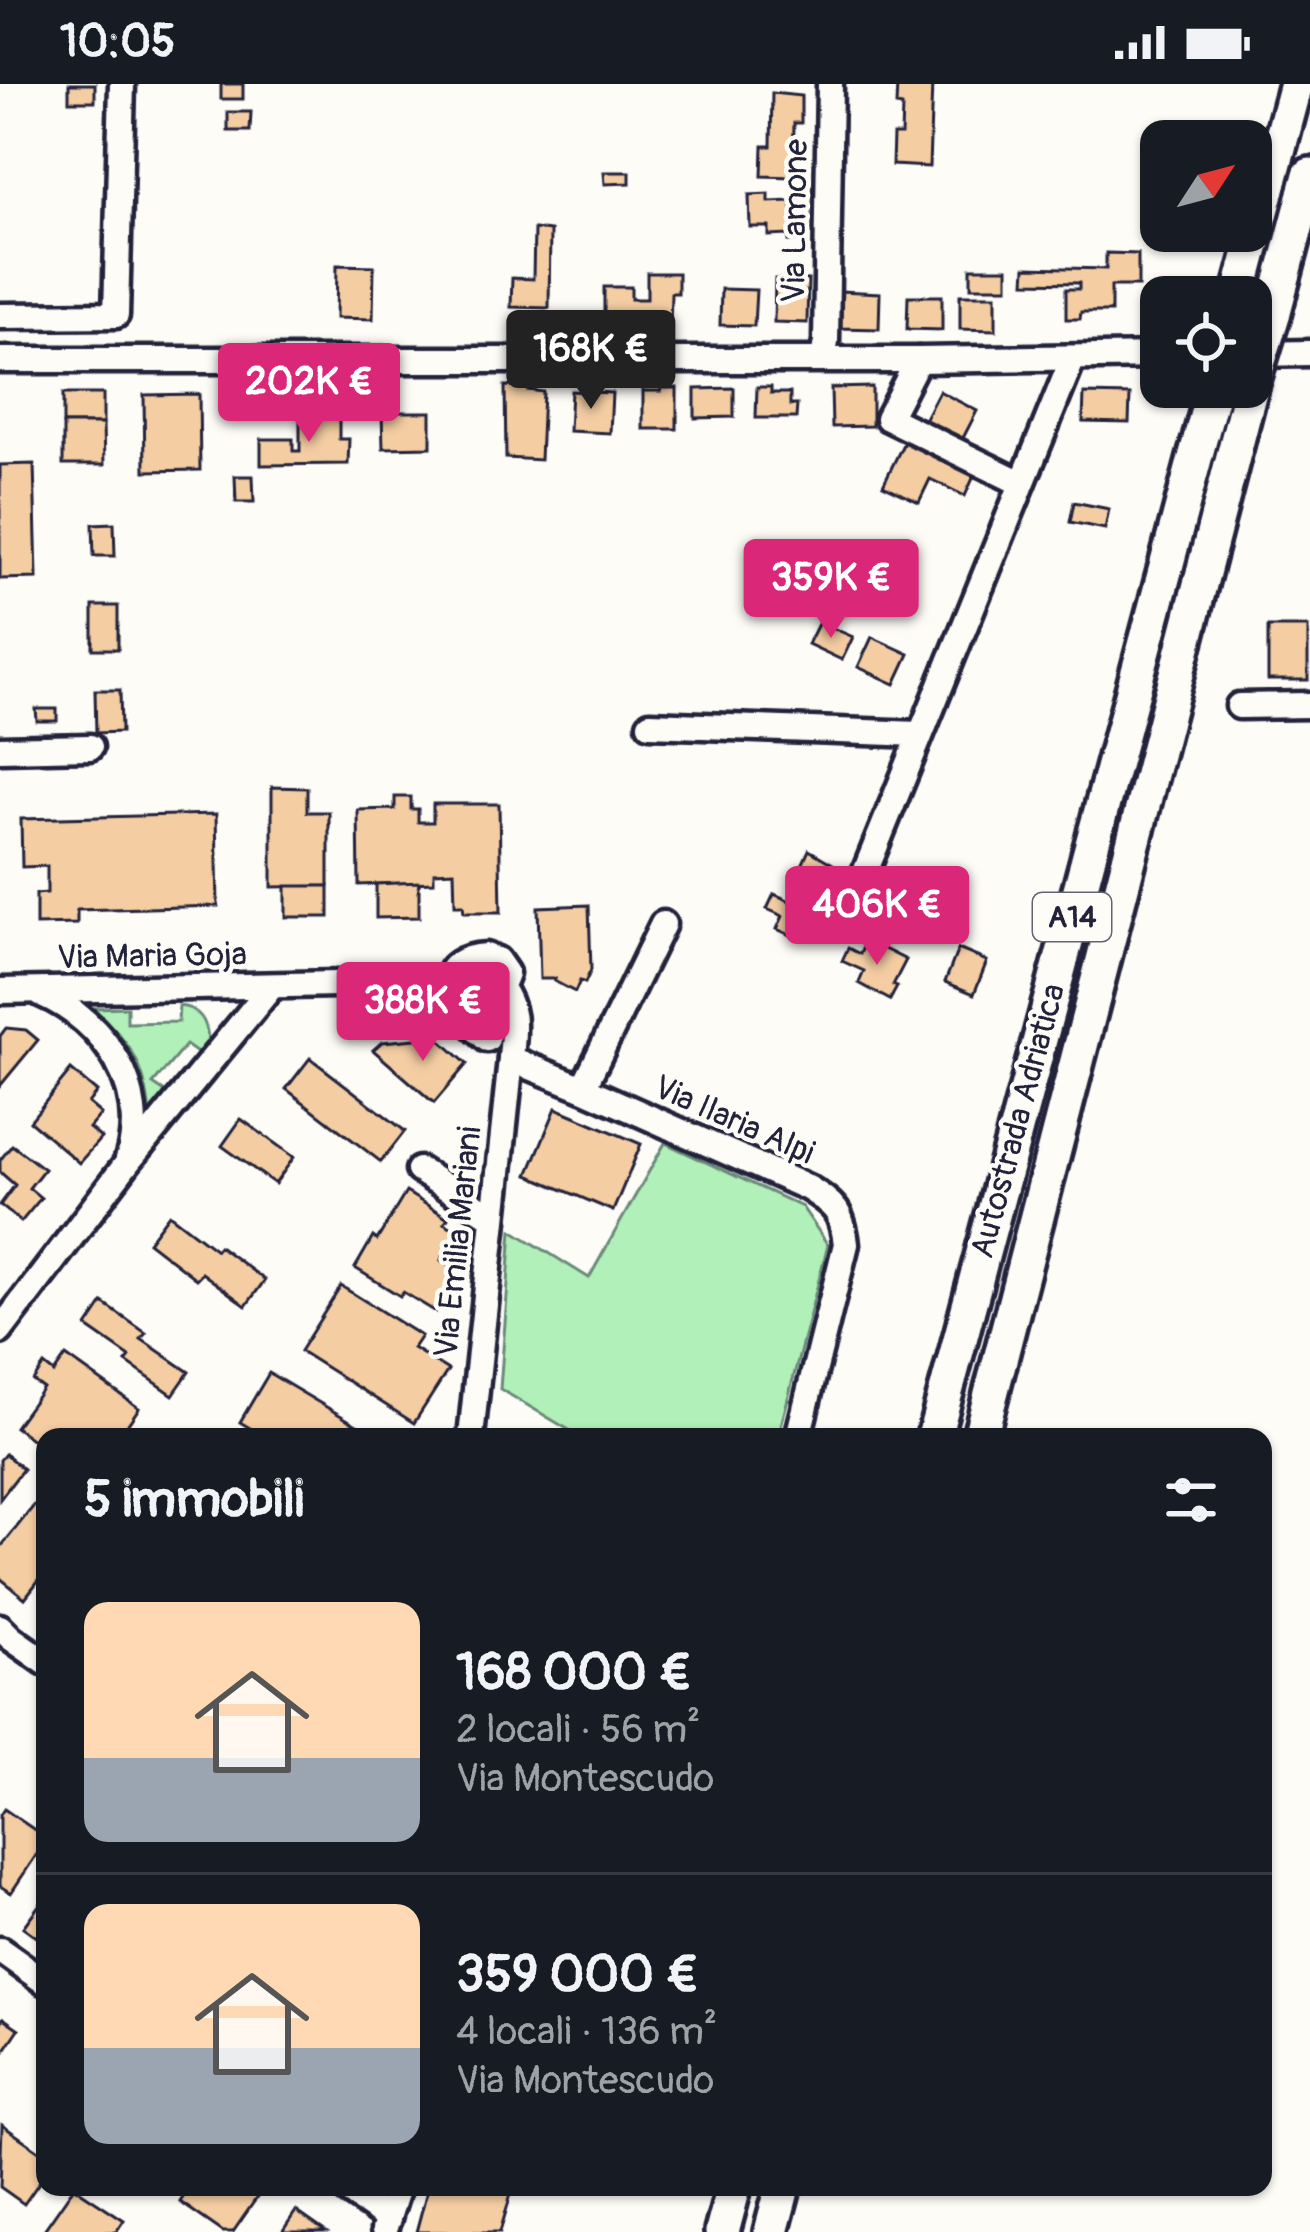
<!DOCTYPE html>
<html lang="it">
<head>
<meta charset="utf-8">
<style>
	:root { --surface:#171b24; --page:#242831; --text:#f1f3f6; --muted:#9ea1a6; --line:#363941; --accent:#db2777 }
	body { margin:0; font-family:Pangolin,sans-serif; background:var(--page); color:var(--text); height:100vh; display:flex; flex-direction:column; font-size:45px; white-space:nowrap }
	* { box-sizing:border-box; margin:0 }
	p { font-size:39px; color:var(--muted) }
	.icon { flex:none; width:66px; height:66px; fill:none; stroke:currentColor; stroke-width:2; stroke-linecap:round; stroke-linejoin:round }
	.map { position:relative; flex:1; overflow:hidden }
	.details { position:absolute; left:36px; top:1344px; width:1236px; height:768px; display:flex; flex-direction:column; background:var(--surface); border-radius:24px; box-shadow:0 3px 9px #0004 }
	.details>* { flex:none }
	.needle { width:78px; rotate:54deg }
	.tools { position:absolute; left:1140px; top:36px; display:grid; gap:24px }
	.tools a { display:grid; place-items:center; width:132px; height:132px; border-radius:24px; background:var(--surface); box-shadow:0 3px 9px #0004; font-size:60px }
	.price { position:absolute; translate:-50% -102px; padding:0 27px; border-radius:12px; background:var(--accent); color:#fff; font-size:39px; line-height:78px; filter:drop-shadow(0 3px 6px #0008) }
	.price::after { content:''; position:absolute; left:50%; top:72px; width:36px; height:27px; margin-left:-18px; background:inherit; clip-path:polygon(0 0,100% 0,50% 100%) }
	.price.active { background:#222; color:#fff }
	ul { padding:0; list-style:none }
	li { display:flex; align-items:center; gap:36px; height:300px; padding:0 48px }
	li+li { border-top:3px solid var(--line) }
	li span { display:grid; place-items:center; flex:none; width:336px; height:240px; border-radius:24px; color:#555 }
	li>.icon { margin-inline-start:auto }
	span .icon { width:144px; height:144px; fill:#fffc; stroke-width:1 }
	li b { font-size:51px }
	h2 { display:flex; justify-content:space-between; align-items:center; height:144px; padding:0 48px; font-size:51px }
	.status { display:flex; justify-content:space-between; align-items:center; height:84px; padding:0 60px; background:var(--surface); direction:ltr }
	.status svg { height:33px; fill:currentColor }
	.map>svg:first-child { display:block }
	.green { fill:#b1f0b8; stroke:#6a897a; stroke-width:3 }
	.building { fill:#f4cda3; stroke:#22223b; stroke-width:3 }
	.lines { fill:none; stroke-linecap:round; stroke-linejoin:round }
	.minor-casing { stroke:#22223b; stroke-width:33 }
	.highway-casing { stroke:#22223b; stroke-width:42 }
	.minor { stroke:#fdfcf7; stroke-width:24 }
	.highway { stroke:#fdfcf7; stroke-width:33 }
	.highway-bridge-casing { stroke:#22223b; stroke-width:42; stroke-linecap:butt }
	.highway-bridge { stroke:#fdfcf7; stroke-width:33 }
	.labels { text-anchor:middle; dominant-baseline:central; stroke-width:9; stroke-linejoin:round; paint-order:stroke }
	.shield { fill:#fdfcf7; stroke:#646373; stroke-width:3 }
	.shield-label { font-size:30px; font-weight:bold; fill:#22223b }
	.street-label { font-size:33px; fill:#22223b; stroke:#fdfcf7 }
</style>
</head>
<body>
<div class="status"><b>10:05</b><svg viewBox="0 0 49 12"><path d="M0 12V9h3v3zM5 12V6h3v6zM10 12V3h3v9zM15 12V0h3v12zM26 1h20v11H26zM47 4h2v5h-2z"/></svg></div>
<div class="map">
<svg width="1310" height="2148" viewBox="0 0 1310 2148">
	<rect width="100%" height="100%" fill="#fdfcf7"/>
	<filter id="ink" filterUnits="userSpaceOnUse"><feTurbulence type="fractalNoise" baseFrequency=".00833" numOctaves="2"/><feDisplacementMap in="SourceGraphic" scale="24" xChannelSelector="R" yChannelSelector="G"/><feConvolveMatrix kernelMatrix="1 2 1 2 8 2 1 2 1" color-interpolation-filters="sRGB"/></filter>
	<g filter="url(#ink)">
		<!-- green -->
		<g class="green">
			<path d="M179 922C199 924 207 936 208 956L197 969 186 961 153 1000 165 1008 150 1032C146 981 130 959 94 924L127 923V939L178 938Z"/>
			<polygon points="665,1059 802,1123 828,1161 778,1353 581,1353 500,1305 512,1146 589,1194"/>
		</g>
		<!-- building -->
		<g class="building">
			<rect x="69" y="0" width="26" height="17"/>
			<rect x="221" y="0" width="22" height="15"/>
			<polygon points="897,0 932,0 929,83 892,81 893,51 901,51 902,23 896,22"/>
			<polygon points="772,9 801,12 801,39 794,39 793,93 762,92 763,62 771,62"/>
			<polygon points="228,28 251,28 250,47 228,47"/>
			<polygon points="604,88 630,88 630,99 605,100"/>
			<polygon points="769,110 769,118 792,117 792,128 804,128 804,157 789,157 789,151 769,152 769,143 750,143 749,111"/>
			<polygon points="534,145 550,147 549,224 511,223 512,194 533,195"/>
			<polygon points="1106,169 1138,170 1138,202 1111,202 1111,228 1081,228 1080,235 1066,235 1066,205 1079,205 1079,199 1025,198 1026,183 1106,185"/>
			<polygon points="337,181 374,182 373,235 336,234"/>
			<rect x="971" y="184" width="37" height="19"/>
			<polygon points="647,189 678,189 678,209 671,209 670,246 604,246 604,203 631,203 631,215 647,215"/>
			<polygon points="775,195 808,196 807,239 774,238"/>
			<polygon points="721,205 756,206 754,242 720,241"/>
			<polygon points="840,207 880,209 879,245 839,244"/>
			<polygon points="960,211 996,211 996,246 960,245"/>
			<polygon points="908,212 942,212 942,246 907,245"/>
			<polygon points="505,302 527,303 527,306 543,308 540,376 506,374"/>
			<polygon points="757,303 771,303 771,309 790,309 790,321 797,321 796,334 756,334"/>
			<polygon points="872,303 872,342 832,343 831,304"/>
			<polygon points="661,304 677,304 677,345 643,345 643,307 661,307"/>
			<polygon points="734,304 734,333 695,334 695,305"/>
			<polygon points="571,307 612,309 610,349 569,347"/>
			<polygon points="939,307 977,327 962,356 924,336"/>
			<rect x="63" y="310" width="40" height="30"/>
			<polygon points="199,310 200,386 145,387 144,311"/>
			<polygon points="1084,310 1130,311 1129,339 1083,338"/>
			<polygon points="382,328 431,328 431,363 383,364"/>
			<polygon points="339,331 339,355 349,355 348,380 261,381 261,355 293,355 293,367 300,367 300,332"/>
			<polygon points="63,340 103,340 104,381 63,381"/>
			<polygon points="906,354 978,383 965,412 930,395 919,418 883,401"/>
			<polygon points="34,380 37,494 0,495 0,381"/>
			<polygon points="235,392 253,392 254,418 236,418"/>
			<polygon points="1074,418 1109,425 1105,445 1070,438"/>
			<polygon points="114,439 115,472 94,472 93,440"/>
			<rect x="93" y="522" width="25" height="43"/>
			<polygon points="819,538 853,553 842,576 808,560"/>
			<rect x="1268" y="543" width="40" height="53"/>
			<polygon points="872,553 909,570 895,600 858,583"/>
			<polygon points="95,606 120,606 121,648 96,649"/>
			<polygon points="36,625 57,625 57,637 37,637"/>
			<polygon points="272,703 307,704 307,728 329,728 329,802 272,803"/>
			<polygon points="395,713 411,713 411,725 418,725 418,738 433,738 433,720 499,720 501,828 464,828 463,821 455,821 454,787 434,788 434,798 359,801 358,726 395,725"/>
			<polygon points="216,730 218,822 77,826 77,840 36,841 36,810 47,809 47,782 22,783 21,735"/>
			<polygon points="809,766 850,790 837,819 794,799"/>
			<polygon points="419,798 419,833 376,834 376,800"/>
			<rect x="286" y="802" width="43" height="31"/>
			<polygon points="774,810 811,826 799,855 777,845 783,832 767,825"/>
			<polygon points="885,810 921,827 928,812 947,821 928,859 874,833"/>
			<polygon points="589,821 591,886 585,899 580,897 575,908 554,897 555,895 540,895 538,823"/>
			<polygon points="866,856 906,876 893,901 897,903 890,916 859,899 864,887 842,877 848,864 860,870"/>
			<polygon points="958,865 987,877 974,910 945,898"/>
			<polygon points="6,944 26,946 38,956 0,1002 0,952"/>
			<polygon points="437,953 467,980 434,1019 373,966 382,958"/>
			<polygon points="310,974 405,1047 381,1078 286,1005"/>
			<polygon points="71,986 97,1008 88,1019 101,1030 89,1044 101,1054 79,1079 30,1037"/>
			<polygon points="556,1024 641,1060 613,1127 528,1091"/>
			<polygon points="241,1035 294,1073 275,1100 222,1062"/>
			<polygon points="12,1061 44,1085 29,1104 41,1114 21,1138 0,1121 15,1101 0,1088 0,1076"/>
			<polygon points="406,1108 448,1134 444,1139 458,1147 441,1176 454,1184 446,1198 452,1202 436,1228 403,1208 400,1212 355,1184 373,1153 377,1156"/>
			<polygon points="169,1130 216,1166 219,1162 265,1196 246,1222 202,1189 196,1195 148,1158"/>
			<polygon points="341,1202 421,1252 413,1264 448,1286 414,1339 300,1267"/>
			<polygon points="103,1219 146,1249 141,1255 189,1288 173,1311 126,1278 130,1273 87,1243"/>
			<polygon points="66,1272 139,1324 119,1353 45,1353 45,1365 15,1343 43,1304 33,1297 44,1281 54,1289"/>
			<polygon points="269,1289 377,1353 265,1353 240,1338"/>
			<polygon points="5,1370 23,1385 0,1415 0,1376"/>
			<polygon points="44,1409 45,1488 25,1514 0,1494 0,1464"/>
			<polygon points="4,1725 45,1753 45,1758 11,1809 0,1802 0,1731"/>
			<polygon points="45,1813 45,1859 23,1843"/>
			<polygon points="3,1934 19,1945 0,1973 0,1939"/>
			<polygon points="2,2041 45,2071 45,2090 24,2120 0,2103"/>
			<polygon points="74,2103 124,2136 116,2148 48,2148 44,2146"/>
			<polygon points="190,2103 252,2103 260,2109 233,2148 223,2148 180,2118"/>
			<polygon points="428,2103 513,2103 500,2148 416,2148"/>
			<polygon points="296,2127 326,2148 282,2148"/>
		</g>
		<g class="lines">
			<defs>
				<g id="minor">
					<polyline points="0,232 116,231 122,0"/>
					<polyline points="1251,270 1310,269"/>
					<polyline points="823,274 826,258 830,0"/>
					<polyline points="0,276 918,276 1161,272"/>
					<polyline points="918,276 888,334 1021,399"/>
					<polyline points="1239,622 1310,621"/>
					<polyline points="650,640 920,650"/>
					<polyline points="0,665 90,663"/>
					<polyline points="853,818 1073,274"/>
					<path d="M486 872 497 876 506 889C498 914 473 918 453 904 440 881 468 873 486 872Z"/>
					<polyline points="0,907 434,898 449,894"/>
					<path d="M42 910C106 938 150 1006 128 1075"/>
					<polyline points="469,912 465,935 487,955"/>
					<path d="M511 975 583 1004 808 1104C835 1121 842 1127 846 1160L798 1353"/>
					<polyline points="583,1004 663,840"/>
					<polyline points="419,1086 493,1133"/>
					<polyline points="0,1247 128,1078 272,902"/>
					<path d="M471 1353 511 975C513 946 518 928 500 903"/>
					<polyline points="0,1543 11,1554 45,1578"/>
					<polyline points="0,1866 45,1898"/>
					<polyline points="342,2103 388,2135"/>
					<polyline points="384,2146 398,2103"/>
				</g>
				<g id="highway">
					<polyline points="1239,213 1296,0"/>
					<polyline points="1273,231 1310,91"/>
					<polyline points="934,1353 1214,303"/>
					<polyline points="980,1353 1251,303"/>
					<polyline points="722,2148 734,2103"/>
					<polyline points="771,2148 783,2103"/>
				</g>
			</defs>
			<!-- minor casing -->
			<use href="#minor" class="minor-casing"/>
			<!-- highway casing -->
			<use href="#highway" class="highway-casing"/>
			<!-- minor -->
			<use href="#minor" class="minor"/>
			<!-- highway -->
			<use href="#highway" class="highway"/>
			<defs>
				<polyline id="highway-bridge" points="1251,302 1273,231"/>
			</defs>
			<!-- highway-bridge casing -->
			<use href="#highway-bridge" class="highway-bridge-casing"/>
			<!-- highway-bridge -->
			<use href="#highway-bridge" class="highway-bridge"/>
		</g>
	</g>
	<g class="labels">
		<!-- shield labels -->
		<rect class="shield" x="1033" y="809" width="78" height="48" rx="9"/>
		<g class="shield-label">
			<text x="1072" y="833">A14</text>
		</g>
		<!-- street labels -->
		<g class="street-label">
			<text transform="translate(795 137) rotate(-89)">Via Lamone</text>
			<text transform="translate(152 872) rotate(-1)">Via Maria Goja</text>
			<text transform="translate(734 1036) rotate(24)">Via Ilaria Alpi</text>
			<text transform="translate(1018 1037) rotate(-75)">Autostrada Adriatica</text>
			<text transform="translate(458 1158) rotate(-84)">Via Emilia Mariani</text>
		</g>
	</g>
</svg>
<div class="tools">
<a><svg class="needle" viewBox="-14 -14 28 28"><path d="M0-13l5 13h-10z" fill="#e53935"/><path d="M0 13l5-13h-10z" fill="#9ea1a6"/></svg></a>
<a><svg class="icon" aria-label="locate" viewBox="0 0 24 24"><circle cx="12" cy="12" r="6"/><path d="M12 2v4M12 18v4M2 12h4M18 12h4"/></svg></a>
</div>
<b class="price active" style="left:591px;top:328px">168K €</b>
<b class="price" style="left:309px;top:361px">202K €</b>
<b class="price" style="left:831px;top:557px">359K €</b>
<b class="price" style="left:877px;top:884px">406K €</b>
<b class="price" style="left:423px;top:980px">388K €</b>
<section class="details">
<h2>5 immobili<svg class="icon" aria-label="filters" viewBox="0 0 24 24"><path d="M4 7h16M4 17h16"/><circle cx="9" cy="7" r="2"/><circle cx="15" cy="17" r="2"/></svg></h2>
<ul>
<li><span style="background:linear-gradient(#ffd9b3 65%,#9aa5b1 0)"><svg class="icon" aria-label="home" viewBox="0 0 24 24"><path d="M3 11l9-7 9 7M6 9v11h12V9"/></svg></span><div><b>168 000 €</b><p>2 locali · 56 m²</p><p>Via Montescudo</p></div></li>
<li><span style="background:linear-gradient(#ffd9b3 60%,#9aa5b1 0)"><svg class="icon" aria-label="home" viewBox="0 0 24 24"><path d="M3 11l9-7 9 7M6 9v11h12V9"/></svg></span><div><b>359 000 €</b><p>4 locali · 136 m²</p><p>Via Montescudo</p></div></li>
</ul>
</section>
</div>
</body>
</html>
